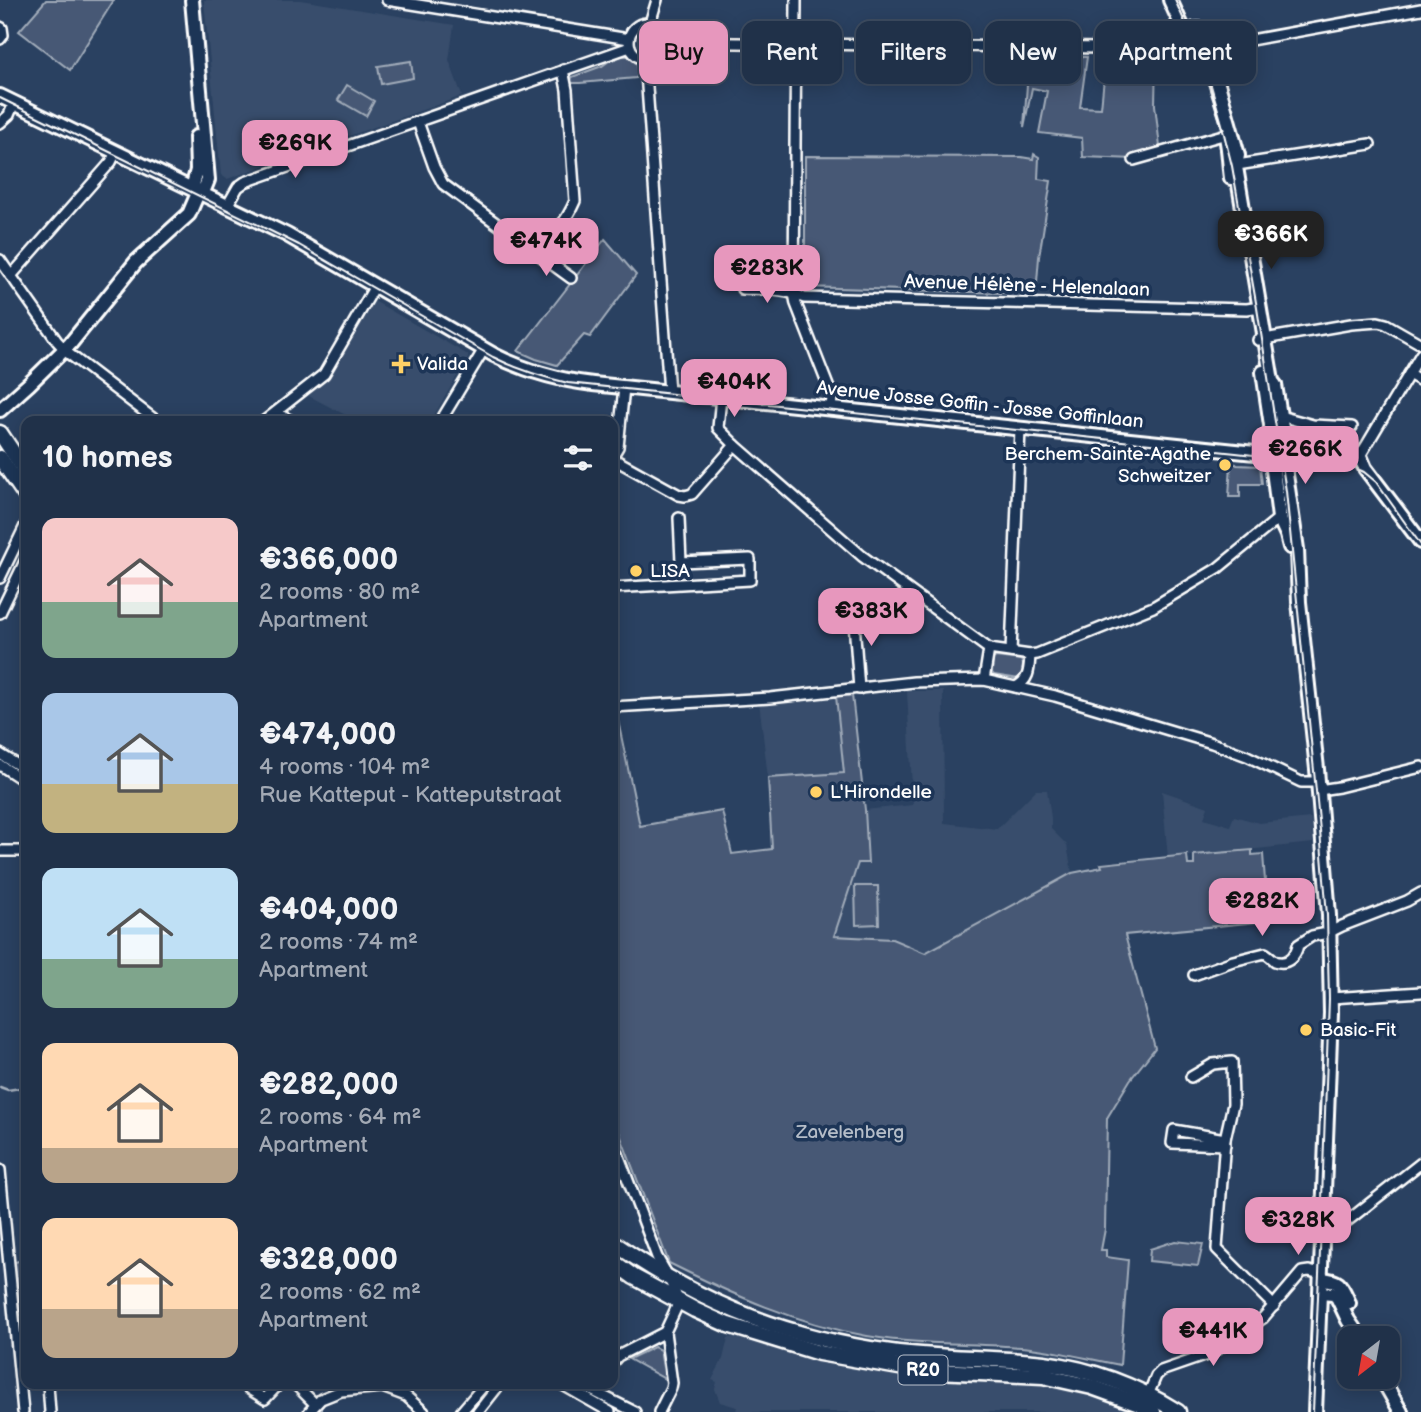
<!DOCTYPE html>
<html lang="en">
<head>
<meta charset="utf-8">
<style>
	:root { --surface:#203149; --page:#2d3d53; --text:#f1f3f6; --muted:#a2a9b4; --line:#3d4c61; --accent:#e797bd }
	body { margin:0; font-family:"Balsamiq Sans",sans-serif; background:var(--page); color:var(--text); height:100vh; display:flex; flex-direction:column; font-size:26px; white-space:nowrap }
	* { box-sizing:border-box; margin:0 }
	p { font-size:23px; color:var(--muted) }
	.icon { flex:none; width:38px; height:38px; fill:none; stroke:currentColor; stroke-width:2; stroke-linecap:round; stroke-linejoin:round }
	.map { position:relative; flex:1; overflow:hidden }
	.drawer { position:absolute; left:21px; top:416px; width:597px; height:973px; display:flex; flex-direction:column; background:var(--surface); border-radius:14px; box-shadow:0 4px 18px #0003,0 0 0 2px var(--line) }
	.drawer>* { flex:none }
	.guide { position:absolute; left:639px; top:21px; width:665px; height:63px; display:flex; gap:14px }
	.needle { width:46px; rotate:211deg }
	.buttons { position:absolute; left:1337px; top:1326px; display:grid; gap:14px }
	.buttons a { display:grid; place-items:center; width:63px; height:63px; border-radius:14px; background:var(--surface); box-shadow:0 4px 18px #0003,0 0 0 2px var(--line); font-size:35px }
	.price { position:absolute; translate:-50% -60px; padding:0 16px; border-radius:14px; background:var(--accent); color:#111; font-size:23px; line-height:46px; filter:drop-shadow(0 2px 4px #0008) }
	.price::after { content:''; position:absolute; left:50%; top:42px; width:21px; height:16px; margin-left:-10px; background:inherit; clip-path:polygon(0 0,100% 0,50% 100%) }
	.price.active { background:#222; color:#fff }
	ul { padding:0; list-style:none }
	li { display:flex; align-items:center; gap:21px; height:175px; padding:0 21px }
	li span { display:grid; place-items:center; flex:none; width:196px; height:140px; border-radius:14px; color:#555 }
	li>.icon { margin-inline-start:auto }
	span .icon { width:84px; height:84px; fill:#fffc; stroke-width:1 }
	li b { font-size:30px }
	h2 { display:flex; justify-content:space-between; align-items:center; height:84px; padding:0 21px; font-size:30px }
	.chip { padding:0 24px; border-radius:14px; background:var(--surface); box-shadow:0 4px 18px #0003,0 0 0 2px var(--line); font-size:24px; line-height:63px }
	.chip.active { background:var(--accent); color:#111 }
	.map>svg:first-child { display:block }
	.built { fill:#394e6c }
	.green { fill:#465975; stroke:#a2acba; stroke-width:2 }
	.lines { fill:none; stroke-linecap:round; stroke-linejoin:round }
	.stream { stroke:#a7b1be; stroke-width:2.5 }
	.minor-casing { stroke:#fff; stroke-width:14 }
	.tertiary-casing { stroke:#fff; stroke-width:18 }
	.secondary-casing { stroke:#fff; stroke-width:18 }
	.primary-casing { stroke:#fff; stroke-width:19 }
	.minor { stroke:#1d3557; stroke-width:9 }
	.tertiary { stroke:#1d3557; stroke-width:12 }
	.secondary { stroke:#1d3557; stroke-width:12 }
	.primary { stroke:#1d3557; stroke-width:14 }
	.tram { stroke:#fff; stroke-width:2 }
	.poi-dot { fill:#ffd166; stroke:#1d3557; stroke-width:2.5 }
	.labels { text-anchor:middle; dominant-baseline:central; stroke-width:7; stroke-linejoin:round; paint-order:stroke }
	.shield { fill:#1d3557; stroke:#bbc2cd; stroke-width:2 }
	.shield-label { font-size:18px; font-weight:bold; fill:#fff }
	.street-label { font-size:19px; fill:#fff; stroke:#1d3557 }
	.poi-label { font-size:19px; fill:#fff; stroke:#1d3557; text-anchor:start }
	.park-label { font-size:19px; fill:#b5bdc8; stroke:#1d3557 }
</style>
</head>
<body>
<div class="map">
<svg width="1421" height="1412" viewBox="0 0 1421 1412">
	<rect width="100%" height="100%" fill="#2a4161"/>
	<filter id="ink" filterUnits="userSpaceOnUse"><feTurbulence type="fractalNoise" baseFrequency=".0143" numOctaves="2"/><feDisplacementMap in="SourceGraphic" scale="14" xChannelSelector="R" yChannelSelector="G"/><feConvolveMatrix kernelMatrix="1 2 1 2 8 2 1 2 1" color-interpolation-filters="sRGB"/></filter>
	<g filter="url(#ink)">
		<!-- built -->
		<g class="built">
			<polygon points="204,0 300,0 454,25 449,60 462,96 227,179 221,175"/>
			<polygon points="374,301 468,355 468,358 430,422 359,422 309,396 334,369"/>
			<polygon points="907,691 943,691 944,823 997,829 1036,790 1047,790 1051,818 1051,829 1067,845 1072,873 925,953 892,939 833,936 858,863 868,862 865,810 913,805"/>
			<polygon points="836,696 844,773 768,778 759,701"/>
			<polygon points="1162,791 1208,807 1204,818 1230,826 1234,816 1259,823 1311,818 1313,843 1168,858"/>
			<polygon points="742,1337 922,1375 1041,1384 1088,1391 1128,1407 1137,1412 736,1412 737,1407 720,1402 715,1389 717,1382 712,1380 723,1359 728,1338"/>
		</g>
		<!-- green -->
		<g class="green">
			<polygon points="46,0 114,0 70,70 19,31"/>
			<polygon points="622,56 629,56 637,64 639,75 636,78 580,83 572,83 571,81 572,77 602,66 609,61"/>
			<polygon points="1029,56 1087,57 1080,107 1101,108 1106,58 1156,58 1155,105 1160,147 1135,154 1135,159 1083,157 1082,138 1039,133 1047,91 1032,88 1024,127"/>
			<polygon points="411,61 413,78 381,84 378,66"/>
			<polygon points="347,85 374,101 366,116 338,100"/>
			<polygon points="1034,154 1039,157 1038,179 1051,181 1039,257 1036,294 805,287 805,156 1021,157 1033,159"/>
			<polygon points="605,239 636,275 590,337 584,335 557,365 536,359 518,351"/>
			<polygon points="1231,463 1236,464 1237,465 1260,466 1262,484 1240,484 1240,497 1229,497"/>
			<polygon points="996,657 1021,660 1023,664 1022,677 1019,679 994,675 992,673 993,659"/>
			<path d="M852 695 865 810 868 863H858L834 936 892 939 925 953 1072 873 1102 867 1101 864 1187 855 1188 865H1194V855L1252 850V855L1263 854 1268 921 1125 935 1155 1048 1130 1080 1107 1118 1105 1229 1101 1250H1106V1257L1128 1260 1120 1365C1087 1359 1055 1350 1021 1347 970 1343 918 1345 867 1336 796 1323 733 1295 669 1263L613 1116V712L616 711 640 826 722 811 732 854 772 849 768 778 844 773 836 696Z"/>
			<polygon points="855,886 878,886 879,924 856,925"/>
			<polygon points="1175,1241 1203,1244 1198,1266 1149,1261 1150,1249"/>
			<polygon points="26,1259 26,1314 20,1315 15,1262"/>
			<polygon points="654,1347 660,1350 665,1379 629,1359"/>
		</g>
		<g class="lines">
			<!-- stream -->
			<polyline class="stream" points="0,1087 8,1090 26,1087"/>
			<defs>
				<g id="minor">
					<polyline points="387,0 629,39"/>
					<polyline points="796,0 794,293 796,304 832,396 831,409"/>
					<polyline points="650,23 657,0"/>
					<circle cx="647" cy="41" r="18"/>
					<polyline points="0,27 2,28 3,35 0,39"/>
					<polyline points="665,42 1178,49"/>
					<polyline points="1218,46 1421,9"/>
					<polyline points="645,59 669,392"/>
					<path d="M418 122 434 167 443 184 538 254C553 237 566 222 575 201L567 90 563 70"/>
					<polyline points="0,123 9,115 14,103"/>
					<polyline points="1134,160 1230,133"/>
					<polyline points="1231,166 1370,144"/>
					<polyline points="230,201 238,187 245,182 630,47"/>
					<polyline points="538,254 571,278"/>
					<polyline points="0,260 57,341 69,354 158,422"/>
					<polyline points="11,276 111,162 116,152"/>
					<path d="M742 289C764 290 785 288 804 298L1247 309 1260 307"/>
					<polyline points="1258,340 1351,324 1378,322 1386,324 1421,344"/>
					<polyline points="1409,374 1421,381"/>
					<polyline points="721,397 718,428 735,445 862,556 989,649"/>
					<polyline points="278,411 282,416 293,422"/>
					<polyline points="1280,416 1313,425 1352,427"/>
					<polyline points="263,422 324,374 375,286"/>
					<polyline points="440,422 484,349"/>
					<polyline points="1360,456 1421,354"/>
					<polyline points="612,457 618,447 624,387"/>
					<polyline points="612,458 679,495 685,496 692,494 735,445"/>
					<polyline points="0,578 26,524"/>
					<polyline points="612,588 750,580 750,559 681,562 679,518"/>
					<polyline points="853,609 859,689"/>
					<polyline points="0,613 26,559"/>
					<polyline points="1011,652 1020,429"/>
					<polyline points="1030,655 1037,654 1153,607 1218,568 1279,518"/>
					<path d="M984 680 989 649 1030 655C1029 669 1030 679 1016 687"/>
					<polyline points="612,707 770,698 914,682 984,680 1055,696 1212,743 1247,756 1301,782 1318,782"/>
					<polyline points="0,754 26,770"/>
					<polyline points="0,765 26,782"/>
					<polyline points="1319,790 1339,787 1421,767"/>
					<polyline points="0,851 26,851"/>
					<path d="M1194 975 1233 961 1265 953C1266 953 1274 960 1275 961 1288 966 1296 955 1298 945L1312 936 1328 933 1342 926 1407 901 1421 893"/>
					<polyline points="1331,998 1421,992"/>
					<polyline points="1191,1077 1213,1064 1232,1062 1233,1104 1225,1139 1217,1249 1274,1306"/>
					<polyline points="612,1138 657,1257 668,1276 679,1302 665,1332 672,1383 671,1388 659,1412"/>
					<polyline points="1225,1139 1174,1130 1172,1143 1225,1145"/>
					<polyline points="0,1170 23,1412"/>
					<polyline points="1323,1229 1341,1226 1421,1163"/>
					<polyline points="612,1363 618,1356 665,1332"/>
					<polyline points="48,1384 50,1412"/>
					<polyline points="249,1384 249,1389 265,1399 279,1384"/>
					<polyline points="295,1384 315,1404"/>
					<polyline points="561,1384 610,1412"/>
					<polyline points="579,1384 635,1412"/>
					<polyline points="1148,1395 1156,1376 1161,1371 1207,1355 1226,1344 1263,1318 1302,1272 1309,1271 1321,1274"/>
					<polyline points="309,1412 321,1399 341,1391 382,1387 406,1396 424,1412"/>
					<polyline points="461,1412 485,1384"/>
					<polyline points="478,1412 500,1384"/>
				</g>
				<g id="tertiary">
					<polyline points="192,0 208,180 204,190 198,193"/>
					<polyline points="196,137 197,170 193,185 198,193"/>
					<polyline points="0,410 29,384 70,344 136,262 189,214 198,193"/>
					<polyline points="1282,447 1294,444 1348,450 1360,456 1365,468 1421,542"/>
					<polyline points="1315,1412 1320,1293"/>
				</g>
				<g id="secondary">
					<polyline points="1170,0 1185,33"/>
					<circle cx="1198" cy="49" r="20"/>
					<polyline points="1212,63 1238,155 1236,167 1272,381 1275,385 1283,434 1282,447 1297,549 1299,602 1317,769 1329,915 1331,1013 1320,1293 1333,1294 1337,1297 1348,1320 1361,1339"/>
					<path d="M0 96 287 235 494 355C526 371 558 380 593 384L1255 453 1282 447"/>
					<path d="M1226 137C1229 150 1229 164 1231 178"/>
					<polyline points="1263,372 1271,425 1272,462 1279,518 1287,535 1290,547"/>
					<path d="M1321 1279C1341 1280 1341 1286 1349 1303"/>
					<polyline points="1381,1377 1401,1412"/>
				</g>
				<g id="primary">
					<polyline points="0,433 26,472"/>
					<polyline points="0,458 26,496"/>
					<path d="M612 1242C640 1261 669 1279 699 1294 758 1324 826 1343 891 1352 942 1359 994 1357 1044 1363 1091 1369 1138 1387 1178 1412"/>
					<polyline points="612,1261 634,1277 695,1310 728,1325 819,1353 916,1370 1043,1376 1092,1387 1139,1404 1153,1412"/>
				</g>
			</defs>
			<!-- minor casing -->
			<use href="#minor" class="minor-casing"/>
			<!-- tertiary casing -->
			<use href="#tertiary" class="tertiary-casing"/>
			<!-- secondary casing -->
			<use href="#secondary" class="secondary-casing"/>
			<!-- primary casing -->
			<use href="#primary" class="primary-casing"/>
			<!-- minor -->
			<use href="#minor" class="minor"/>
			<!-- tertiary -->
			<use href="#tertiary" class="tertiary"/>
			<!-- secondary -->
			<use href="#secondary" class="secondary"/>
			<!-- primary -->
			<use href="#primary" class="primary"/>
			<!-- tram -->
			<g class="tram">
				<polyline points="1175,0 1197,49 1224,134 1232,166 1257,308 1286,491 1320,831 1327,915 1329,999 1321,1228 1313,1412"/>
				<path d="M0 98 299 245 493 357C517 369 542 377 568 383L1236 453 1351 466 1364 472 1376 482 1421 545"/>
			</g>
		</g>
	</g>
	<!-- markers -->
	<g class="poi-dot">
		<path d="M397.5 353.5h7v7h7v7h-7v7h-7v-7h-7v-7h7z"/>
		<circle cx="1225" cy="465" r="7"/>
		<circle cx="636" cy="571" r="7"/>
		<circle cx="816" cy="792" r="7"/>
		<circle cx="1306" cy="1030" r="7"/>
	</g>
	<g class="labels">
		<!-- shield labels -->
		<rect class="shield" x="898.5" y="1355.5" width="49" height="29" rx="5"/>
		<g class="shield-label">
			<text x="923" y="1370">R20</text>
		</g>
		<!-- street labels -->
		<g class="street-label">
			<text transform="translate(1027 286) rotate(2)">Avenue Hélène - Helenalaan</text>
			<text transform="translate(980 405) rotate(6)">Avenue Josse Goffin - Josse Goffinlaan</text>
		</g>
		<!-- poi labels -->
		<g class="poi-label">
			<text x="417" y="364">Valida</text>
			<text x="1211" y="454" text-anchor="end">Berchem-Sainte-Agathe<tspan x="1211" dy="22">Schweitzer</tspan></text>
			<text x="650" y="571">LISA</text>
			<text x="830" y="792">L'Hirondelle</text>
			<text x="1320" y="1030">Basic-Fit</text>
		</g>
		<!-- park labels -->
		<g class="park-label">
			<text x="850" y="1132">Zavelenberg</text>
		</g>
	</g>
</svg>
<div class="buttons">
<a><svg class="needle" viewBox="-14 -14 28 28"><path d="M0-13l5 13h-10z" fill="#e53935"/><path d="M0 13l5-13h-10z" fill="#a2a9b4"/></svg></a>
</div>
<b class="price" style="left:295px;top:180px">€269K</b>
<b class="price active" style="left:1271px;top:271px">€366K</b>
<b class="price" style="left:546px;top:278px">€474K</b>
<b class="price" style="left:767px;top:305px">€283K</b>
<b class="price" style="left:734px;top:419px">€404K</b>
<b class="price" style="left:1305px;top:486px">€266K</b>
<b class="price" style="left:871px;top:648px">€383K</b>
<b class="price" style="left:1262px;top:938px">€282K</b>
<b class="price" style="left:1298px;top:1257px">€328K</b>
<b class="price" style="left:1213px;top:1368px">€441K</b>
<div class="guide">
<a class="chip active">Buy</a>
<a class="chip">Rent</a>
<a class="chip">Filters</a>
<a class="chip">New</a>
<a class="chip">Apartment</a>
</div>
<section class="drawer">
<h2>10 homes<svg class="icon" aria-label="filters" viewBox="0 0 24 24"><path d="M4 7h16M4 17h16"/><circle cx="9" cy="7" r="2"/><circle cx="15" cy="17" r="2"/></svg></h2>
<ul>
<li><span style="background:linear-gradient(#f6c9c9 60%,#7fa58c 0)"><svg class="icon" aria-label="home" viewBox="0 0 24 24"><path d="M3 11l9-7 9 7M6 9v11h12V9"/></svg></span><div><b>€366,000</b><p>2 rooms · 80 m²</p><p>Apartment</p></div></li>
<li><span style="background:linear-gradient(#a9c7e8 65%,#c2b280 0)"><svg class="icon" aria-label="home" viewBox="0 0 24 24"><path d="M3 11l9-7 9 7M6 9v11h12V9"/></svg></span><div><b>€474,000</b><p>4 rooms · 104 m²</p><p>Rue Katteput - Katteputstraat</p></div></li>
<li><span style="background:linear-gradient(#bfe0f5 65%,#7fa58c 0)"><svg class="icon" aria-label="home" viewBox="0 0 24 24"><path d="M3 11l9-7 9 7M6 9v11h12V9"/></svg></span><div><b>€404,000</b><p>2 rooms · 74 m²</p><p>Apartment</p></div></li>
<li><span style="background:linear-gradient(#ffd9b3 75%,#b9a48a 0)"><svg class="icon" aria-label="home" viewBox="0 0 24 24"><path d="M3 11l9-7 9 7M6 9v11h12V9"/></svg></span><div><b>€282,000</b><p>2 rooms · 64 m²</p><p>Apartment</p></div></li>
<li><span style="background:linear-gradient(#ffd9b3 65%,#b9a48a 0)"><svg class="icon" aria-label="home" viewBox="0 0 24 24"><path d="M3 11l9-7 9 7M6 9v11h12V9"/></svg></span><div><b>€328,000</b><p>2 rooms · 62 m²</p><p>Apartment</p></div></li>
</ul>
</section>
</div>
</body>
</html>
